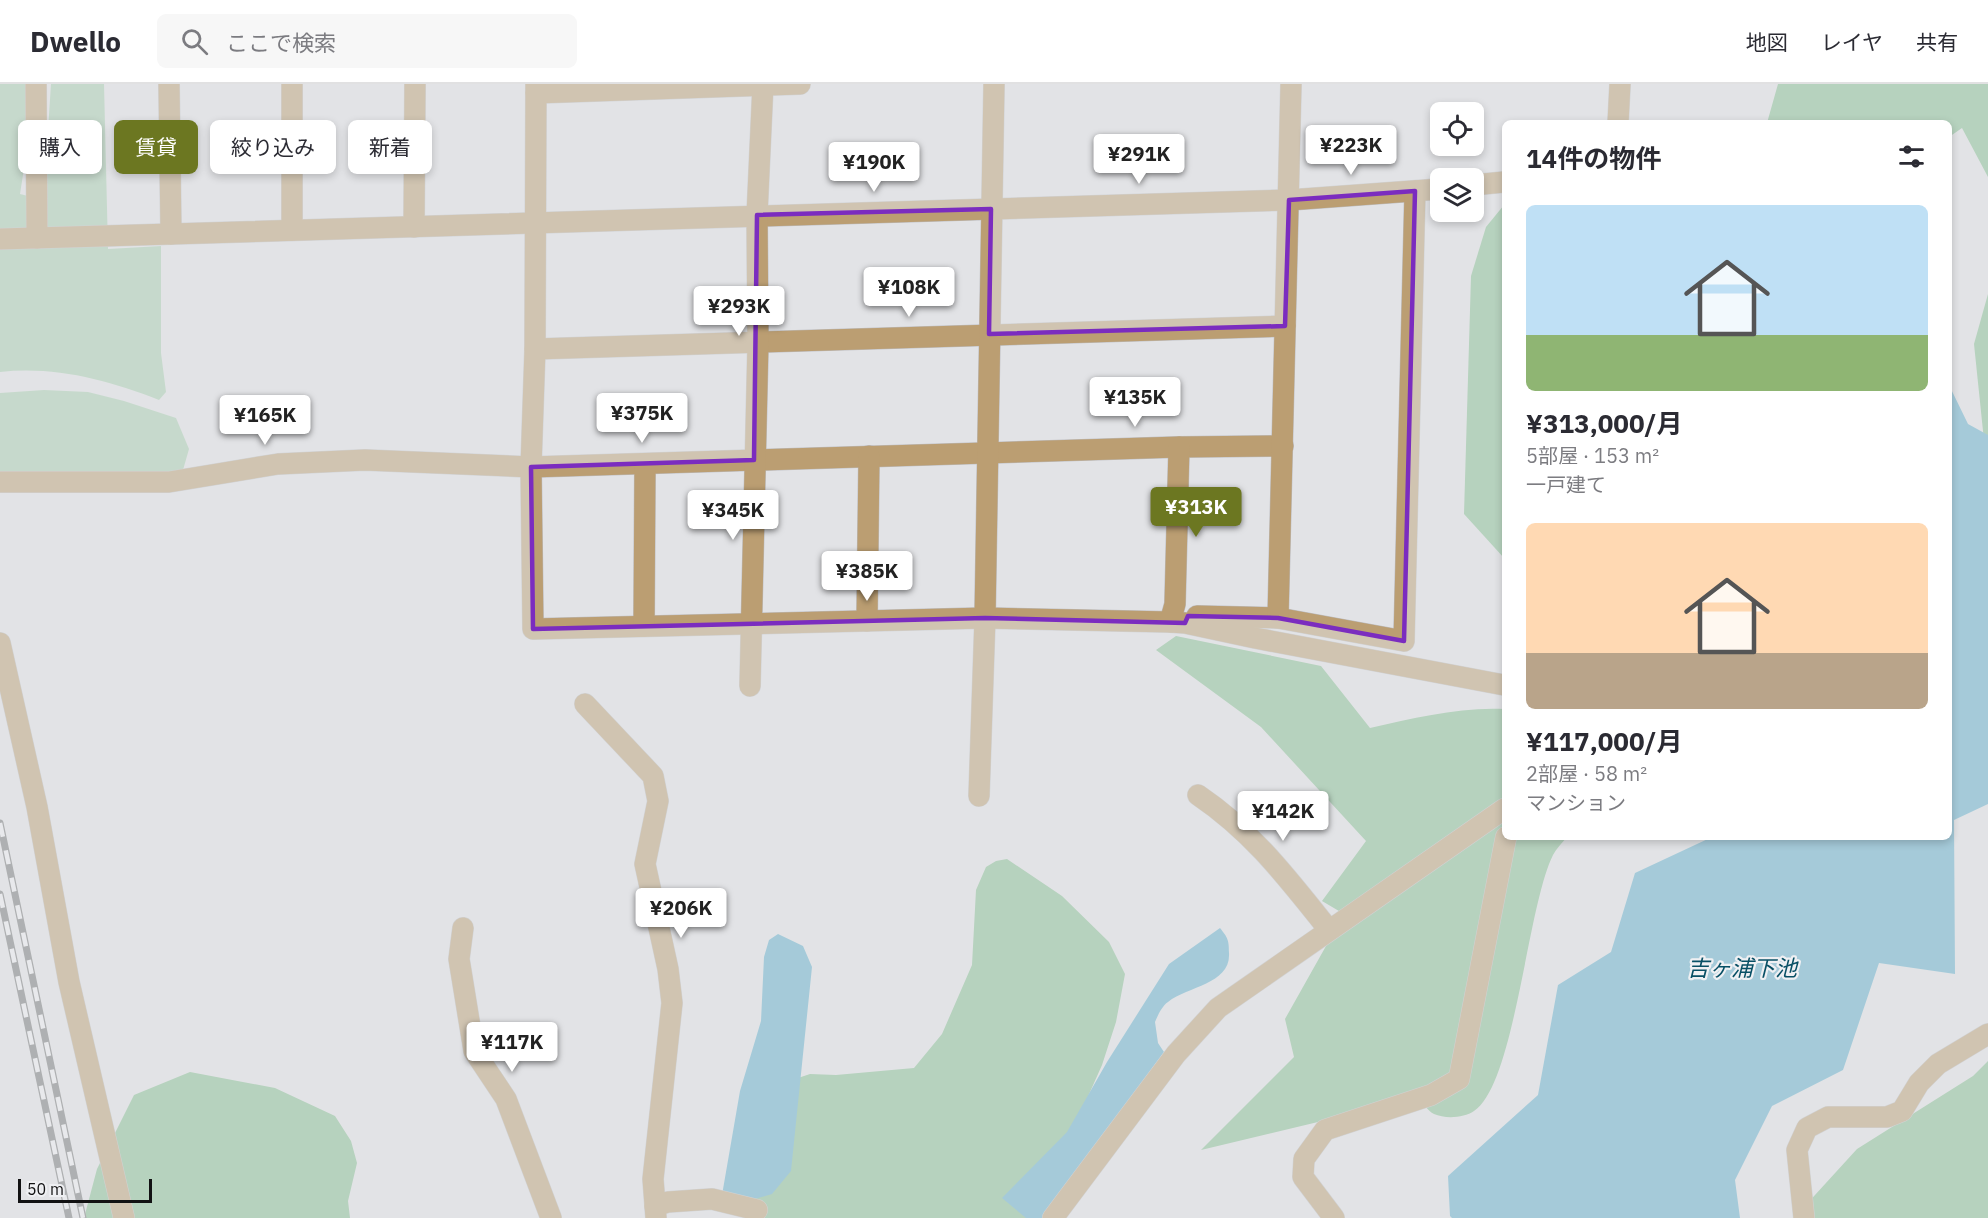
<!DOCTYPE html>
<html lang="ja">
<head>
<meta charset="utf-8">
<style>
	:root { --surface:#fff; --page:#f7f7f7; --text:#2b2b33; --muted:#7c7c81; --line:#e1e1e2; --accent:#6c7721 }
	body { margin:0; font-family:"IBM Plex Sans","Noto Sans JP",sans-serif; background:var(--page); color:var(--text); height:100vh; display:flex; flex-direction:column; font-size:22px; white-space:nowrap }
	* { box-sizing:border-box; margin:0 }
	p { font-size:20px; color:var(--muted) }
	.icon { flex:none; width:33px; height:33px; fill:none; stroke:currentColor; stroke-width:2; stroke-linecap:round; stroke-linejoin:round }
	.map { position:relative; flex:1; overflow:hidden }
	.side { position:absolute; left:1502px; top:36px; width:450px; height:720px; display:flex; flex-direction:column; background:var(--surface); border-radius:9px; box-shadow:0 3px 9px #0003 }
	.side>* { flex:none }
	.top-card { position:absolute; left:18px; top:36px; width:570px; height:54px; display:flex; gap:12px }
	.tools { position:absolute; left:1430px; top:18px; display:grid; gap:12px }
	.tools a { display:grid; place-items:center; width:54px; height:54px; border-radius:9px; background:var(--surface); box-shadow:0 3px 9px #0003; font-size:30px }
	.scale { position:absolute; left:18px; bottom:15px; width:134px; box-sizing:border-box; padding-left:6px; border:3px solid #121213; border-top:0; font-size:16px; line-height:21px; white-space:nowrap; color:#121213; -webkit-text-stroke:4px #eff0f3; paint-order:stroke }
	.price { position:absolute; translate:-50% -51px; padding:0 14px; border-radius:6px; background:#fff; color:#222; font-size:20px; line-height:39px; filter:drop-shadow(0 2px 3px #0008) }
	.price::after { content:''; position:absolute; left:50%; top:36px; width:18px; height:14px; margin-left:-9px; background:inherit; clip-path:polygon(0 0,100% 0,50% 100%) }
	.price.selected { background:var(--accent); color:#fff }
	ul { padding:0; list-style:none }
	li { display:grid; align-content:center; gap:12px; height:318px; padding:0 24px }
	li span { display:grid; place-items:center; height:186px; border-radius:9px; color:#555 }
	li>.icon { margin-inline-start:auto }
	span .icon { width:108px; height:108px; fill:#fffc; stroke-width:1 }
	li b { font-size:26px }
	h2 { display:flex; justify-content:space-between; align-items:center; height:72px; padding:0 24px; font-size:26px }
	.pill { padding:0 21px; border-radius:9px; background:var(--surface); box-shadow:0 3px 9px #0003; font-size:21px; line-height:54px }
	.pill.selected { background:var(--accent); color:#fff }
	header { display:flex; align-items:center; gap:36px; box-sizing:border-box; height:84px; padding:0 30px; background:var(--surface); border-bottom:2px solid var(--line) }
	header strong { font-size:28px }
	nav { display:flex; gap:33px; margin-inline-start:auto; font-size:21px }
	.search { width:420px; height:54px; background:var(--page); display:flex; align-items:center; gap:15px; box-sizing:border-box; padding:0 21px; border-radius:9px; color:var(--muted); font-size:22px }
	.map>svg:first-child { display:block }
	.green { fill:#a5cdad }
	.forest { fill:#81bc8e }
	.water { fill:#5baccb }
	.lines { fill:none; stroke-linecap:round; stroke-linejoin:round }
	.minor-casing { stroke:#bdbdc0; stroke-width:22 }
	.minor { stroke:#bb9e72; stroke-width:21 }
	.rail-casing { stroke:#707173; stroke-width:7 }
	.rail { stroke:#eff0f3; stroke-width:4.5; stroke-dasharray:14; stroke-linecap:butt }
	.marked { fill:none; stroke:#7b2cbf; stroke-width:4.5; stroke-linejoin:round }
	.labels { text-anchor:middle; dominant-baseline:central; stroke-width:4.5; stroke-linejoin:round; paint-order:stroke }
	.water-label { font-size:22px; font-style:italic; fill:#084f65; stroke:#eff0f3 }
</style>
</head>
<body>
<header>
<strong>Dwello</strong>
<div class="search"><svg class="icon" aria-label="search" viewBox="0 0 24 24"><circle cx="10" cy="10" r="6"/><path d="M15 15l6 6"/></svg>ここで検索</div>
<nav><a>地図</a><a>レイヤ</a><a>共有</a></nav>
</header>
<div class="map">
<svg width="1988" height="1134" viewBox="0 0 1988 1134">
	<rect width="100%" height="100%" fill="#e2e3e6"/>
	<!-- green -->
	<g class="green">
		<path d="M0 0H31L29 52 20 110 36 114 48 46 51 0H104L108 165 161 162V269L166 308 159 316C108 296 55 282 0 288Z"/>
		<polygon points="44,306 88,308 124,317 176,334 189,365 181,393 0,391 0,309"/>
	</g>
	<!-- forest -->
	<g class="forest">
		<polygon points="1778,0 1988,0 1988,93 1962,44 1949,53 1948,39 1767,39"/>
		<polygon points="1504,121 1504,474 1464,430 1471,192 1486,143"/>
		<polygon points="1988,210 1988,395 1974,260"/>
		<path d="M1176 552 1321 582 1370 644C1415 634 1459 623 1504 625V753H1567C1562 759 1556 765 1553 771 1527 823 1515 1000 1474 1027 1464 1034 1445 1035 1434 1030 1428 1027 1423 1019 1418 1014L1201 1066 1294 973 1285 935 1344 830 1322 817 1366 757 1261 643 1156 566Z"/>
		<polygon points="1007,775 1062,812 1109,858 1125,890 1116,938 1102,981 1034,1134 753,1134 756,1097 780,1000 810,990 836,991 914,984 942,950 972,881 976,806 986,783 996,777"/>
		<polygon points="1988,977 1988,1134 1794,1134 1857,1065 1973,992"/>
		<polygon points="190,988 275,1004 335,1032 351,1057 357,1079 348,1117 350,1134 84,1134 97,1085 134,1011"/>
	</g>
	<!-- water -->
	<g class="water">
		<polygon points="1949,301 1968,340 1988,351 1988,720 1954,736 1955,890 1879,879 1843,986 1772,1022 1735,1096 1740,1134 1452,1134 1450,1132 1448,1092 1538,1011 1558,901 1611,868 1635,789 1712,753 1948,753"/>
		<path d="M1220 844C1228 854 1229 856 1229 869 1231 900 1189 902 1168 918 1162 922 1158 931 1155 938L1158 959 1164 968 1044 1134H1026L1002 1114 1067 1048 1107 978 1169 880Z"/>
		<polygon points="778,850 803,862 812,883 791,1087 772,1110 748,1117 722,1111 740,1007 761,937 764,873 769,856"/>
	</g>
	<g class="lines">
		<defs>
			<g id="minor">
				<polyline points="36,0 37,154"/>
				<polyline points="169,0 171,150 1289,116 1440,105"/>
				<polyline points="536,0 535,265 531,383 533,545 985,534 1170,538 1185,539 1255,554 1504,601"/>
				<polyline points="536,9 800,0"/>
				<polyline points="1618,39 1620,0"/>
				<polyline points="1473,101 1504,98"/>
				<polyline points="414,143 415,0"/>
				<polyline points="292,146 292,0"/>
				<polyline points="0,155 171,150"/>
				<polyline points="535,265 1285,242"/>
				<polyline points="0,398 169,398 278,380 365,376 531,383 1179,363 1283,362"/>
				<polyline points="1197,532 1278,534 1404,557 1415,107"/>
				<polyline points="1278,534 1291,0"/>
				<polyline points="867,537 869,372"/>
				<polyline points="1170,538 1175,520 1179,363"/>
				<polyline points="644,542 645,380"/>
				<polyline points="0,559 37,723 69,898 124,1134"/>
				<polyline points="750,602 758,259 757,131 763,0"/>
				<polyline points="585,620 653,692 658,717 645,780 668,885 672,919 653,1095 656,1134"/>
				<path d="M1198 711C1254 749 1288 795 1329 846"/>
				<polyline points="979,712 985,534 994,0"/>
				<polyline points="463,844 459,875 474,967 506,1015 551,1134"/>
				<polyline points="655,1122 668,1118 712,1115 757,1126"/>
				<polyline points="1053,1134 1176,970 1218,924 1504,725"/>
				<polyline points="1334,1134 1303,1093 1304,1075 1325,1046 1431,1011 1459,995 1506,753"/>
				<polyline points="1804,1134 1797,1066 1807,1044 1828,1033 1887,1033 1902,1027 1919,999 1938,980 1988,950"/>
			</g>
		</defs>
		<!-- minor casing -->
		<use href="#minor" class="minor-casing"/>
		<!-- minor -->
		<use href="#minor" class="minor"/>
		<defs>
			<g id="rail">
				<polyline points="0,739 83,1134"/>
				<polyline points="0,810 69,1134"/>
			</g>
		</defs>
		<!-- rail casing -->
		<use href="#rail" class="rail-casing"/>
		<!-- rail -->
		<use href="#rail" class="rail"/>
	</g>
	<!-- marked area -->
	<path d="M0 0H1988V1134H0ZM1415 107 1404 557 1278 534 1188 532 1185 539 985 534 533 545 531 383 754 376 757 131 991 125 989 250 1285 242 1289 116Z" fill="#e2e3e6" fill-opacity=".55" fill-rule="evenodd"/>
	<path class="marked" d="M1415 107 1404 557 1278 534 1188 532 1185 539 985 534 533 545 531 383 754 376 757 131 991 125 989 250 1285 242 1289 116Z"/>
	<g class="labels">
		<!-- water labels -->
		<g class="water-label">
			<text x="1742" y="883">吉ヶ浦下池</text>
		</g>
	</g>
</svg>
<div class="tools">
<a><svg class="icon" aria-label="locate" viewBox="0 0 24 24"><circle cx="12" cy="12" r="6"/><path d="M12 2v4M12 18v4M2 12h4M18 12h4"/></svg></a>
<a><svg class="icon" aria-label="layers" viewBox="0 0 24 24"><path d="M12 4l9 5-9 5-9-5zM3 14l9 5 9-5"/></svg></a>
</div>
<div class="scale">50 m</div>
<b class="price" style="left:1351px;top:92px">¥223K</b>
<b class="price" style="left:1139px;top:101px">¥291K</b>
<b class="price" style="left:874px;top:109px">¥190K</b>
<b class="price" style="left:909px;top:234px">¥108K</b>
<b class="price" style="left:739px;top:253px">¥293K</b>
<b class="price" style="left:1135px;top:344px">¥135K</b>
<b class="price" style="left:642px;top:360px">¥375K</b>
<b class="price" style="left:265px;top:362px">¥165K</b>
<b class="price selected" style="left:1196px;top:454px">¥313K</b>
<b class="price" style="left:733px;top:457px">¥345K</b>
<b class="price" style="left:867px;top:518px">¥385K</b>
<b class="price" style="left:1283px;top:758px">¥142K</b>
<b class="price" style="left:681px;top:855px">¥206K</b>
<b class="price" style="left:512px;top:989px">¥117K</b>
<div class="top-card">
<a class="pill">購入</a>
<a class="pill selected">賃貸</a>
<a class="pill">絞り込み</a>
<a class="pill">新着</a>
</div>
<section class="side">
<h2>14件の物件<svg class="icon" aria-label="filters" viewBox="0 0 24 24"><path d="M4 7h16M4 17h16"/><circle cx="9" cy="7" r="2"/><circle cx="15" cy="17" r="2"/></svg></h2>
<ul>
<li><span style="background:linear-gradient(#bfe0f5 70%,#8fb573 0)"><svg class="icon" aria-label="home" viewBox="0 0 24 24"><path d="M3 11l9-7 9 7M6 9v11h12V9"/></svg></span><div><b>¥313,000/月</b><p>5部屋 · 153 m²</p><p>一戸建て</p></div></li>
<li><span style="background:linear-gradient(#ffd9b3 70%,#b9a48a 0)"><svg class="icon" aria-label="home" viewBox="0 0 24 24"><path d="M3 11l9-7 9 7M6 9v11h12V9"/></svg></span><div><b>¥117,000/月</b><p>2部屋 · 58 m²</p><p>マンション</p></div></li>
</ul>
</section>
</div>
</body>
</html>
